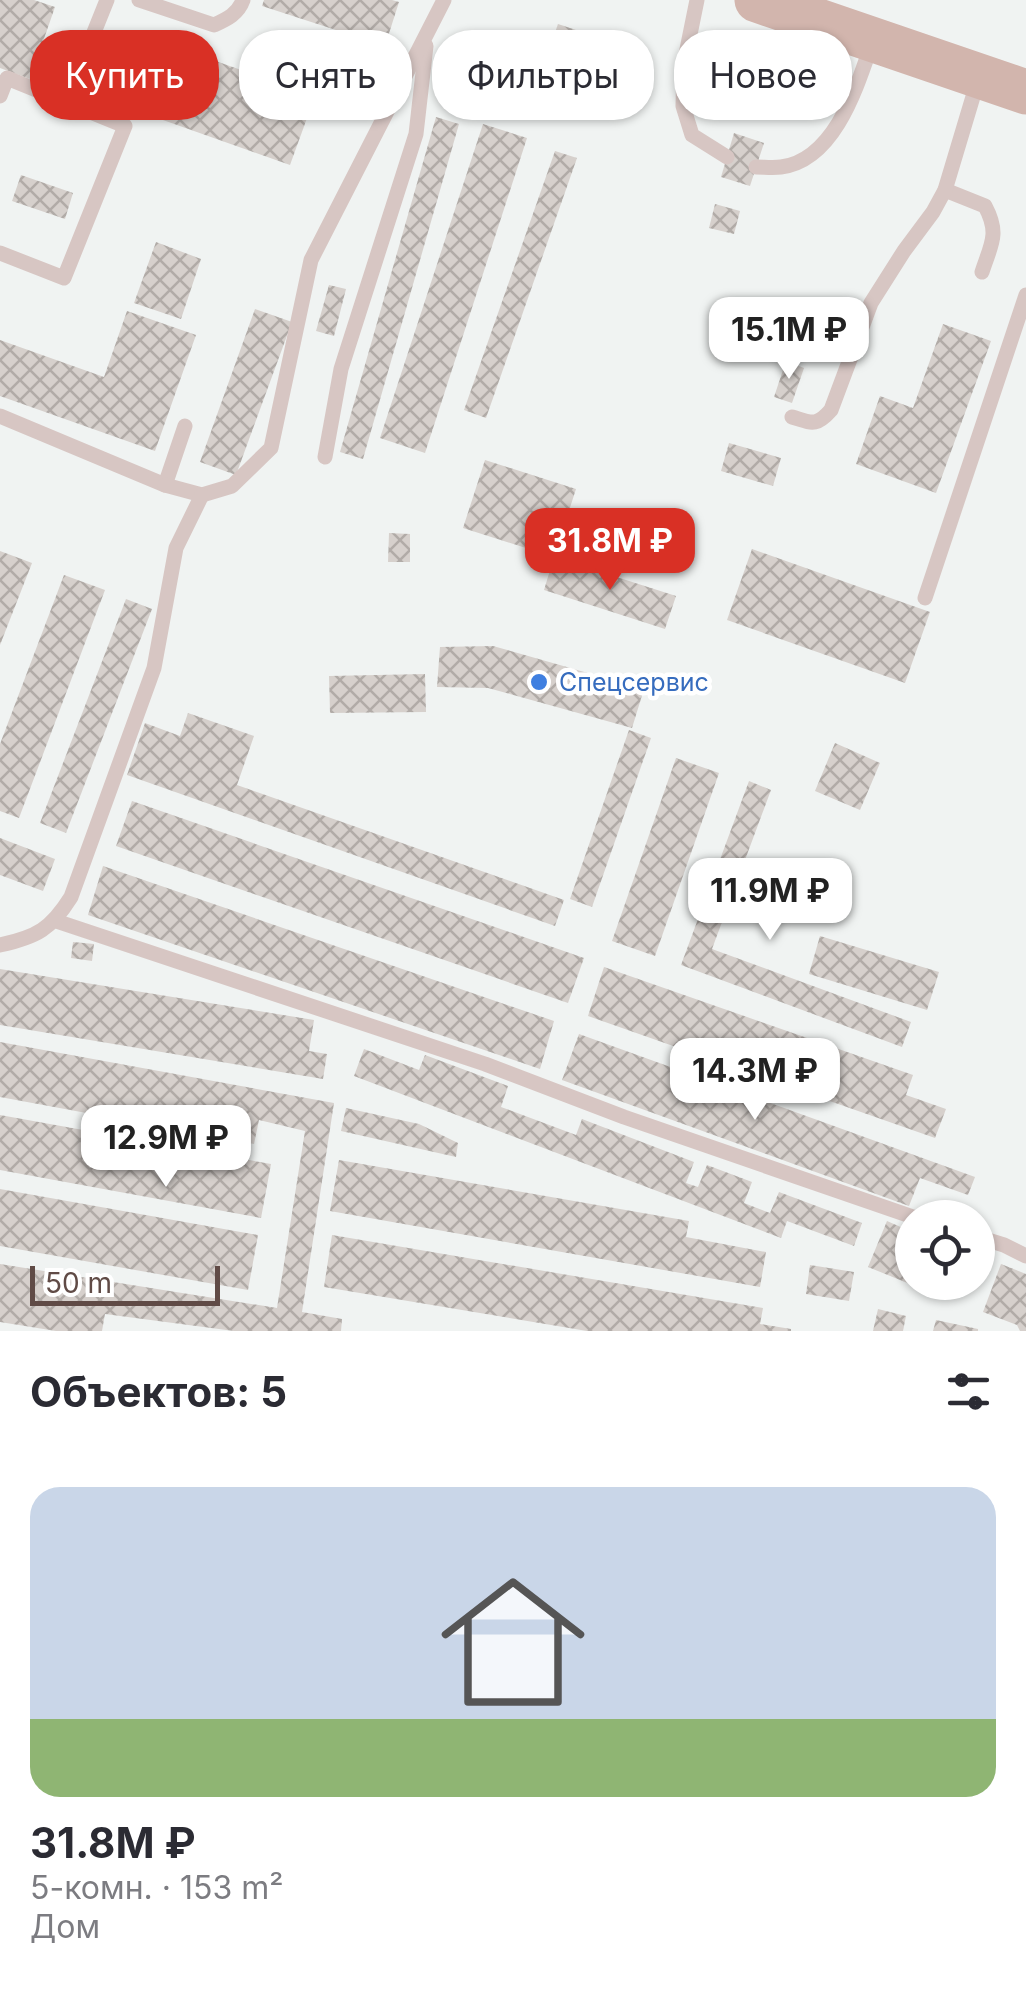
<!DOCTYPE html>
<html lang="ru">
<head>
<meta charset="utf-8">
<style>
	:root { --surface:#fff; --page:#f7f7f7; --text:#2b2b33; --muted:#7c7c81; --accent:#d93025 }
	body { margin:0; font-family:Inter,sans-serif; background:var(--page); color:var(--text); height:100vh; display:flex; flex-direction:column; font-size:38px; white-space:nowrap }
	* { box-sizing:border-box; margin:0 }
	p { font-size:32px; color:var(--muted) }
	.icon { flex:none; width:55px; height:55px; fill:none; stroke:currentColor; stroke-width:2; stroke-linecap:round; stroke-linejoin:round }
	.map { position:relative; height:1331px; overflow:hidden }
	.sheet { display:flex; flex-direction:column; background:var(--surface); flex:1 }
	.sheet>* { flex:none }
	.guide { position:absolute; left:30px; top:30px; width:968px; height:90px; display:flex; gap:20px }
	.controls { position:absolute; left:895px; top:1200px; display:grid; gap:20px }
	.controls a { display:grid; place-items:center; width:100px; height:100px; border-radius:50%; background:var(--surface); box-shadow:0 2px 8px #0004; font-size:50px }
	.scale { position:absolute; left:30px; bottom:25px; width:190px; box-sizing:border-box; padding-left:10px; border:5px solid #604b46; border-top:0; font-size:28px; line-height:35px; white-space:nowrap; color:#604b46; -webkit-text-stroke:8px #fff; paint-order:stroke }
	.price { position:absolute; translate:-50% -85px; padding:0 22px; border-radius:20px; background:#fff; color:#222; font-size:32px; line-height:65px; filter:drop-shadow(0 2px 5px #0008) }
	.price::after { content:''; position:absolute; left:50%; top:60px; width:30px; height:22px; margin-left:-15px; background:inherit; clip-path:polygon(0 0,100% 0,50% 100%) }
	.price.active { background:var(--accent); color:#fff }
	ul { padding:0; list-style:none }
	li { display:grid; align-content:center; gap:20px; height:530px; padding:0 30px }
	li span { display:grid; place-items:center; height:310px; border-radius:30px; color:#555 }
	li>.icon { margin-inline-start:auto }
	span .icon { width:180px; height:180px; fill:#fffc; stroke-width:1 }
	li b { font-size:42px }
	h2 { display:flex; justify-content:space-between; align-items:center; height:120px; padding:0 30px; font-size:42px }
	.pill { padding:0 35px; border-radius:40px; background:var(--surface); box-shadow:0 2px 8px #0004; font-size:35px; line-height:90px }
	.pill.active { background:var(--accent); color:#fff }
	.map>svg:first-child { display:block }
	.building { fill:url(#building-cross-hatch) }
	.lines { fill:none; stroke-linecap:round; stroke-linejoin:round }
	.service { stroke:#d7c6c3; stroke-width:15 }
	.primary { stroke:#d2b5ad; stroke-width:45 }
	.shop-dot { fill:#3f7fe0; stroke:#fff; stroke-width:4 }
	.labels { text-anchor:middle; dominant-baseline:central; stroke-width:9; stroke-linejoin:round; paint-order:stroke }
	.shop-label { font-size:25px; fill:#366cbe; stroke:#fff; text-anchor:start }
</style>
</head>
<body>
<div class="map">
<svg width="1026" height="1331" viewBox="0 0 1026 1331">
	<defs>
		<pattern id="building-cross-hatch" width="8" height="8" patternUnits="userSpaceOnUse" patternTransform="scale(2.5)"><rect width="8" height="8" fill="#d6d0cc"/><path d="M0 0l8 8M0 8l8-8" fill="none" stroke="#b1aba7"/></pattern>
	</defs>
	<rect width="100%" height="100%" fill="#f0f3f2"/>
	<!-- building -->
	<g class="building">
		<polygon points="0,0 34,0 55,7 30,79 0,68"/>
		<polygon points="264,0 392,0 399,2 385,46 262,6"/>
		<polygon points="558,24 579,31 554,104 532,97"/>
		<polygon points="139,34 315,96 290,165 115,103"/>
		<polygon points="356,74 377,81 369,103 348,96"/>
		<polygon points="436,117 459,124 363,459 340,452"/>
		<polygon points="483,124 527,138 425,453 380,438"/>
		<polygon points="734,133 764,143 750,186 721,177"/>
		<polygon points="555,151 577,158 486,418 464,410"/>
		<polygon points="21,175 73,193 65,219 12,201"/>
		<polygon points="715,204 740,211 734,234 709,228"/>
		<polygon points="156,242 201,259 181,319 134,303"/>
		<polygon points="329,285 346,289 334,336 316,331"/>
		<polygon points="255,309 292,322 236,475 200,462"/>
		<polygon points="127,311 196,335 155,451 0,396 0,340 104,377"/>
		<polygon points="943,324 991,341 936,493 856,464 880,396 913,408"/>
		<polygon points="786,361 804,368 792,403 774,397"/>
		<polygon points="729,443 781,458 773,486 721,471"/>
		<polygon points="485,460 576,489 554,557 463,528"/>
		<polygon points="389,533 410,534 410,562 388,562"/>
		<polygon points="752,549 930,612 905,683 727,620"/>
		<polygon points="0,551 32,563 0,645"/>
		<polygon points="554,557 676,596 665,629 544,590"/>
		<polygon points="64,575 105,590 19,818 0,811 0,744"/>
		<polygon points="126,599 152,609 66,833 40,823"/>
		<polygon points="493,646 644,689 632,728 488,688 437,687 440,647"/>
		<polygon points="425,674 426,712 330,713 329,676"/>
		<polygon points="188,713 254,736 237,785 564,900 555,926 127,775 145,723 180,736"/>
		<polygon points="629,730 651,738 592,907 570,899"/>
		<polygon points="835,743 880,763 860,810 815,791"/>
		<polygon points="676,758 719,773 655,956 612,941"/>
		<polygon points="749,781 771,790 712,949 911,1022 902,1047 681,965"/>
		<polygon points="132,801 584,958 568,1003 116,846"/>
		<polygon points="0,838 55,859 43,891 0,875"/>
		<polygon points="103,866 554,1021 540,1069 88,915"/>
		<polygon points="820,936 939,972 927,1010 809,974"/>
		<polygon points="73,942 94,944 92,961 71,958"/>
		<polygon points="604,967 913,1075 906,1095 946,1109 935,1138 588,1016"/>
		<polygon points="0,969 314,1020 309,1051 327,1054 323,1079 0,1025"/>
		<polygon points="579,1034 975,1177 968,1195 920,1178 909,1206 562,1080"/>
		<polygon points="0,1042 334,1103 302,1312 342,1319 341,1331 234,1331 105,1314 102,1331 56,1331 0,1322 0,1264 277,1308 305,1131 259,1120 254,1144 0,1097"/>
		<polygon points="364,1049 419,1070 425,1055 508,1086 501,1107 576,1135 582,1119 694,1162 686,1183 698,1187 707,1165 752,1182 744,1203 770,1213 779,1192 862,1223 854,1246 787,1221 781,1238 354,1076"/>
		<polygon points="346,1108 419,1124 458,1143 456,1157 341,1131"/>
		<polygon points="0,1115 271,1164 261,1218 0,1170"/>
		<polygon points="339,1160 689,1221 686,1237 766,1252 760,1287 330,1211"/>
		<polygon points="0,1189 258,1235 248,1290 0,1246"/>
		<polygon points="887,1221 912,1232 912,1282 948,1282 942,1297 868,1267"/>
		<polygon points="332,1235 763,1308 760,1324 791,1329 791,1331 587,1331 324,1287"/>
		<polygon points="1001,1264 1026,1274 1026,1331 1020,1331 1017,1325 983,1312"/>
		<polygon points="810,1265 854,1272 849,1301 806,1294"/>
		<polygon points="878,1309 906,1316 903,1331 873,1331"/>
		<polygon points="936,1320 978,1329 978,1331 933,1331"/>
	</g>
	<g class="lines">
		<!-- service -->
		<g class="service">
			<path d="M139 0 214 25C227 19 238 14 243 0"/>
			<polyline points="697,0 684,64 683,106 692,135 727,157"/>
			<polyline points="0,96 7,78 125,126 64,278 0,253"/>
			<polyline points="66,102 107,0"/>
			<path d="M756 167C764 167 773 168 781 167 835 160 857 86 872 43"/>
			<path d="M945 190 985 206C1000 234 991 244 982 272"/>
			<polyline points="0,416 165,485 185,426"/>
			<path d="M792 417C812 423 816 427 831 410L871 303 904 251 933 212 945 190 978 80"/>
			<polyline points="325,457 341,369 416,134 426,46"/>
			<polyline points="165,485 202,495 232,486 271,448 311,260 444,0"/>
			<polyline points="925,598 1026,295"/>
			<polyline points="56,921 485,1064 624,1117 916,1218"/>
			<path d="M0 945C37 937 51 929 71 897L154 668 176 548 202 495"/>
			<polyline points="978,1237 1004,1245 1026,1256"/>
		</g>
		<!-- primary -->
		<polyline class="primary" points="757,0 1026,92"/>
	</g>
	<!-- markers -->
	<circle class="shop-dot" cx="539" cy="682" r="10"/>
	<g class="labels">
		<!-- shop labels -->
		<g class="shop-label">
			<text x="559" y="682">Спецсервис</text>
		</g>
	</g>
</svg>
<div class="controls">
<a><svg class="icon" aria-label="locate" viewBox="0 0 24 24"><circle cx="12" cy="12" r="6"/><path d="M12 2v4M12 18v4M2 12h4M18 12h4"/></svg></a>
</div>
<div class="scale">50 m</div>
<b class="price" style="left:789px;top:382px">15.1M ₽</b>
<b class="price active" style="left:610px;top:593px">31.8M ₽</b>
<b class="price" style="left:770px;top:943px">11.9M ₽</b>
<b class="price" style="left:755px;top:1123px">14.3M ₽</b>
<b class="price" style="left:166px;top:1190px">12.9M ₽</b>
<div class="guide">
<a class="pill active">Купить</a>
<a class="pill">Снять</a>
<a class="pill">Фильтры</a>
<a class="pill">Новое</a>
</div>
</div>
<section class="sheet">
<h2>Объектов: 5<svg class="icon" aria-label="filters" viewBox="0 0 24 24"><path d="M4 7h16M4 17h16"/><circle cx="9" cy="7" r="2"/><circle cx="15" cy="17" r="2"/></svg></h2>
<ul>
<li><span style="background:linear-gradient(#c9d6e8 75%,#8fb573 0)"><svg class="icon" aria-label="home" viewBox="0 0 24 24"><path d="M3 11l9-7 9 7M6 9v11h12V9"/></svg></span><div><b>31.8M ₽</b><p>5-комн. · 153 m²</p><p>Дом</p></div></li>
</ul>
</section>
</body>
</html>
